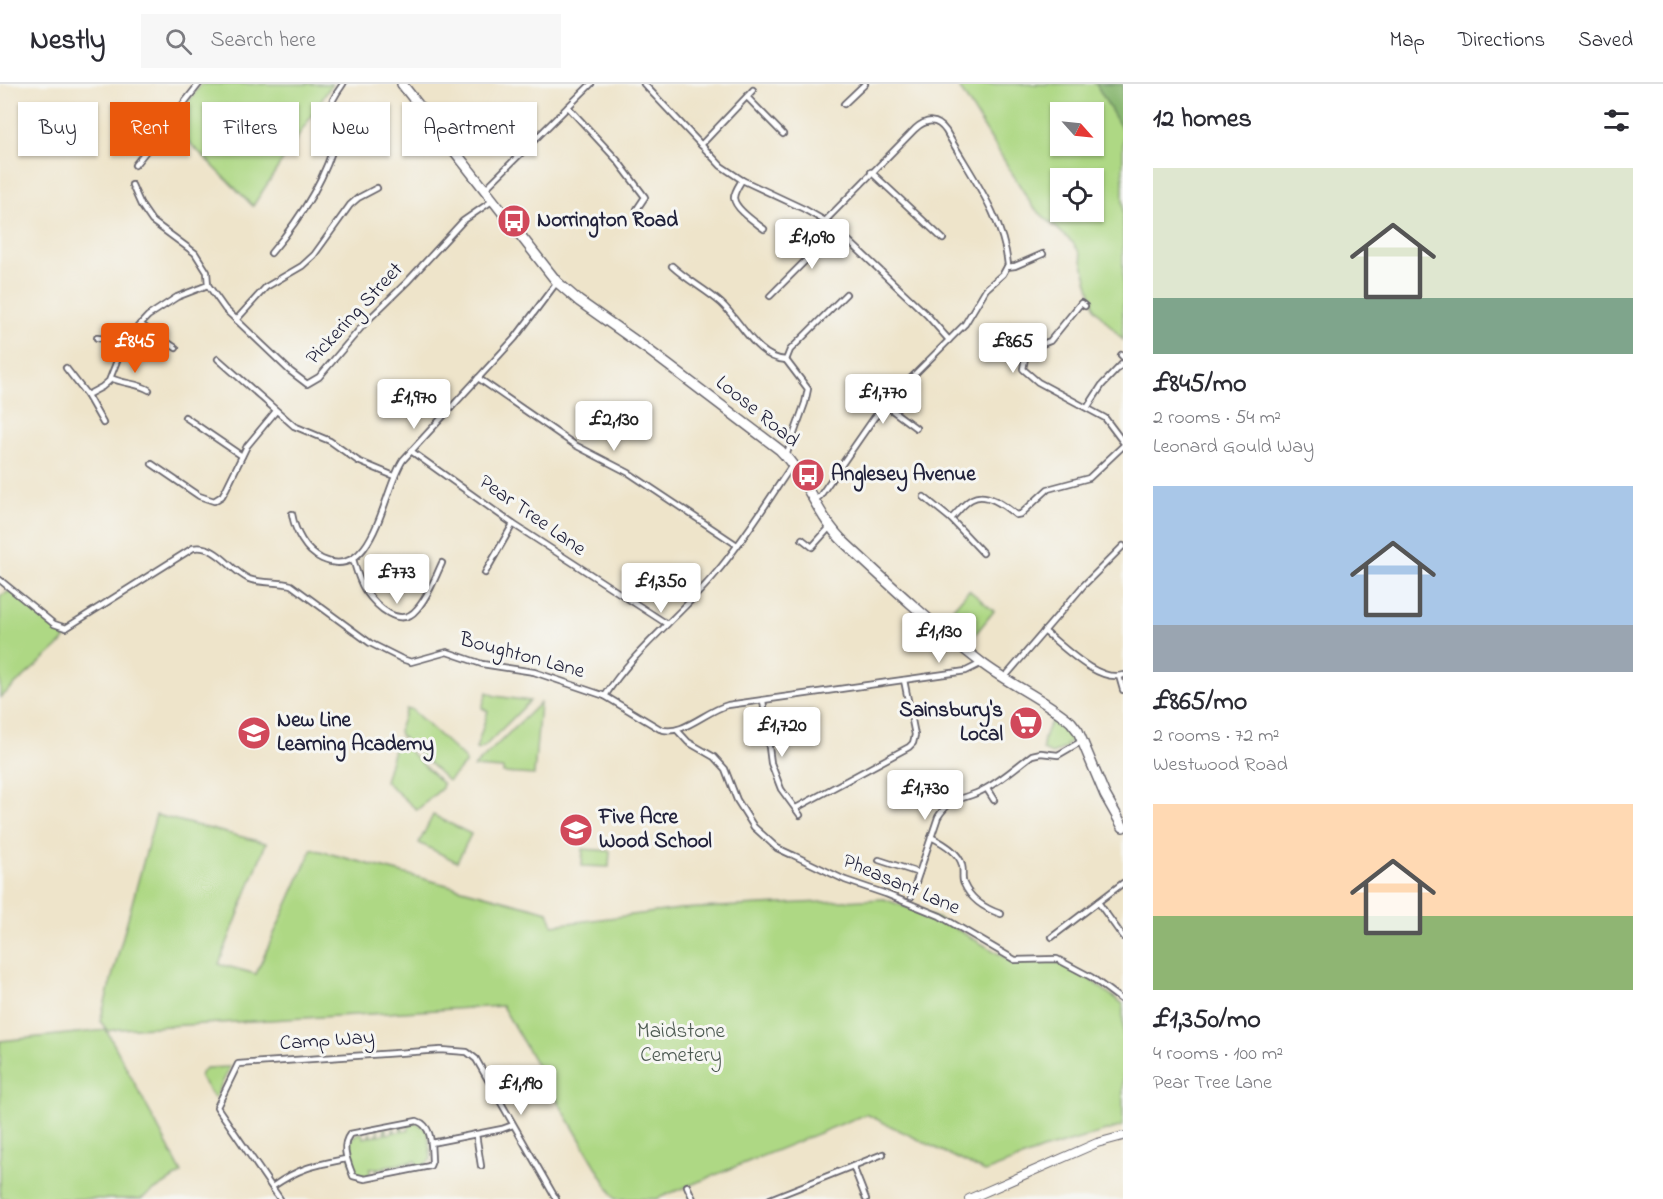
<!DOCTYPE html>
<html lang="en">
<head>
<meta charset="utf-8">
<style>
	:root { --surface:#fff; --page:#f7f7f7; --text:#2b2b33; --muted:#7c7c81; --line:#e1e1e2; --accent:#ea580c }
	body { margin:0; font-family:"Indie Flower",sans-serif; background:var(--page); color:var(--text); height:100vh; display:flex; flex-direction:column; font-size:22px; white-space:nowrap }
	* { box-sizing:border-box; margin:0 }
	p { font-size:20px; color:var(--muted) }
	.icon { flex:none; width:33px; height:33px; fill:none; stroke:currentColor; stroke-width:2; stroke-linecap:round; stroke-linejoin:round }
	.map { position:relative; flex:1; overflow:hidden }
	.sheet { display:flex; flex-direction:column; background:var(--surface); width:540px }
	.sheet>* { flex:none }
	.banner { position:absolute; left:18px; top:18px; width:570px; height:54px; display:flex; gap:12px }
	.needle { width:39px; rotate:117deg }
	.buttons { position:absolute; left:1050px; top:18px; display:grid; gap:12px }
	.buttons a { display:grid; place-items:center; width:54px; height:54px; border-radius:0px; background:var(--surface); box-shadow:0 2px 4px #0004; font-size:30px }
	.price { position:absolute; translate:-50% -51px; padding:0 14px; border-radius:6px; background:#fff; color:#222; font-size:20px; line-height:39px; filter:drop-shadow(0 2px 3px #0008) }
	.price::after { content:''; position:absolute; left:50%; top:36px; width:18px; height:14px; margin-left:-9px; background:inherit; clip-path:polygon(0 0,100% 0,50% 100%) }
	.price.on { background:var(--accent); color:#fff }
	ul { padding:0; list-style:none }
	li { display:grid; align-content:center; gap:12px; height:318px; padding:0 30px }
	li span { display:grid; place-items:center; height:186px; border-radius:0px; color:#555 }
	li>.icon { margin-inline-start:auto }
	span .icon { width:108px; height:108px; fill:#fffc; stroke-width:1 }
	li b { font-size:26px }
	h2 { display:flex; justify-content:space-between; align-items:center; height:72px; padding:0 30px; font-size:26px }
	.pill { padding:0 21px; border-radius:0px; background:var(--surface); box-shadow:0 2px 4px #0004; font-size:21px; line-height:54px }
	.pill.on { background:var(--accent); color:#fff }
	header { display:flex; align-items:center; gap:36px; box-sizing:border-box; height:84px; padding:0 30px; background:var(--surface); border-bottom:2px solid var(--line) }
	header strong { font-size:28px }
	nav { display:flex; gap:33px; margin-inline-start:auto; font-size:21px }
	.search { width:420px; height:54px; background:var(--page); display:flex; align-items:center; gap:15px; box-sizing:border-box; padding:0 21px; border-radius:0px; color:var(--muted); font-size:22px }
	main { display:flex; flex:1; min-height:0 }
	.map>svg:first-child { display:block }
	.green { fill:#aed884; stroke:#687d60; stroke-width:1.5; fill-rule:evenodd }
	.forest { fill:#8ab872; stroke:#566d56; stroke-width:1.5 }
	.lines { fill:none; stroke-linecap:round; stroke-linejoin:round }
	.street-casing { stroke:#69666d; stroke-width:8 }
	.primary-casing { stroke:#69666d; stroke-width:10 }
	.highway-casing { stroke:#69666d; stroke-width:12 }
	.street { stroke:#fff; stroke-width:4.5 }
	.primary { stroke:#fff; stroke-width:8 }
	.highway { stroke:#fff; stroke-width:9 }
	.labels { text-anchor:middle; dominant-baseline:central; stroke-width:6; stroke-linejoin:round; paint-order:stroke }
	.poi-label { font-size:21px; font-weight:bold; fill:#22223b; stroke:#f6f6f2; text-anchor:start }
	.street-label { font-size:21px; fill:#22223b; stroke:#f6f6f2 }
	.park-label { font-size:21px; fill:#4c5951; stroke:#f6f6f2 }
</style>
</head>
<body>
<header>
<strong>Nestly</strong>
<div class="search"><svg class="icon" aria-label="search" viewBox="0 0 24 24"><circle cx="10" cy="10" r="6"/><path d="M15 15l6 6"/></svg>Search here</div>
<nav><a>Map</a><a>Directions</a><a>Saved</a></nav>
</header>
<main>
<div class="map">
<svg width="1123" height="1115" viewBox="0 0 1123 1115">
	<rect width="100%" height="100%" fill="#f6f6f2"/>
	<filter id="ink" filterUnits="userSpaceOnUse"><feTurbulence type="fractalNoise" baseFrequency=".0167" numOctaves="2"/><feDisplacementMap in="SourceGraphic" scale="12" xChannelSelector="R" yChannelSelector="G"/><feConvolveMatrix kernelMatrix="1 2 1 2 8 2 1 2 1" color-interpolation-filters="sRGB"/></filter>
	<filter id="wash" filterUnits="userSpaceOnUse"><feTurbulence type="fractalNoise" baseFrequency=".008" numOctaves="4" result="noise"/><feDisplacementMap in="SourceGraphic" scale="24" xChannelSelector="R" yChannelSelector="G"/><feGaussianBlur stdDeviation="1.35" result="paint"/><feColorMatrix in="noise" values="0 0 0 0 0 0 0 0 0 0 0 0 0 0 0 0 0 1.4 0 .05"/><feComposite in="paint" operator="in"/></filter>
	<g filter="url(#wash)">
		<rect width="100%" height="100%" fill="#eee4ca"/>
		<!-- green -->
		<g class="green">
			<polygon points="201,0 332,0 253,122 172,41"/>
			<path d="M957 0H1096L1123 47V256L1095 225 1080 169 1073 159 1033 123ZM1060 28H1094V62H1060ZM1060 94H1094V128H1060Z"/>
			<polygon points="969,506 994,527 974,552 948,530"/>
			<polygon points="10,507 67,552 62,559 0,614 0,512"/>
			<polygon points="487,608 495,612 530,617 484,663 478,666 476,665 488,627 482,624"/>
			<polygon points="540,619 534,691 503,689 503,685 474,683"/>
			<polygon points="406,625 411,625 465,675 465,680 448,697 400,651 399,646"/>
			<path d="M1054 634 1066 645 1072 653 1071 657 1066 661 1067 663 1052 670 1043 666C1043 653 1046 645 1054 634Z"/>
			<polygon points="397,655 443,700 442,704 417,726 385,697"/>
			<polygon points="156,731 266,759 219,880 256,890 312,765 548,828 553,841 680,825 884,815 939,835 1013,878 1056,877 1089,895 1123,920 1123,1042 1042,1066 985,1088 866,1030 656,1115 615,1115 502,922 119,945 107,947 182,1089 141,1115 2,1115 0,1112 0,957 107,946 100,937"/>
			<polygon points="433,731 471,750 457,778 419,759"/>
			<polygon points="583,765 610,767 609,783 582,782"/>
			<polygon points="230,983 215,1014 214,1014 200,993 202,987 206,984"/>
			<path d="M408 1039H418L428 1047 431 1075 425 1081 417 1083 416 1077 410 1078 409 1084 408 1078 402 1079 401 1086 400 1080 394 1081 393 1087 392 1081 386 1082 385 1089 384 1083 378 1084 377 1090 376 1084 370 1085V1091L361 1092 355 1088C347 1074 344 1053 362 1048L363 1054 369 1053 370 1047 371 1053 377 1052 378 1045 379 1051 385 1050 384 1044H386L387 1050 393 1049 394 1042 395 1048H401L400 1041H402L403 1047 409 1046Z"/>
		</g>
		<!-- forest -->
		<polygon class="forest" points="1096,0 1123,0 1123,47"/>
	</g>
	<g filter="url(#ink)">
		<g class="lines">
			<defs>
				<g id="street">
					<polyline points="644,0 721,82 742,96 804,125 832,141 927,231 949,256"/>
					<polyline points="747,13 783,50"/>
					<polyline points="844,20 865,0"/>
					<polyline points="568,23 617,76 645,113 637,125"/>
					<polyline points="701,61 753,6"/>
					<polyline points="135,81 199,0"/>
					<polyline points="871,88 943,155"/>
					<path d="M742 96C739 101 734 108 734 114 735 125 755 138 764 145"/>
					<polyline points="132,101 141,121 152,137 195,169 207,188 208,201 225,225 290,287 307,300 319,293 365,239 407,198 463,137 492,117"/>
					<polyline points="484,106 591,0"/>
					<path d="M271 169C300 135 326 95 337 51 339 40 329 35 330 25 331 16 338 7 343 0"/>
					<path d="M672 182C687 196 705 205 721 219 741 237 757 275 786 276"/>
					<polyline points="1007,183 1015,182 1043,170"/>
					<polyline points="770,212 837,145"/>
					<polyline points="1085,222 1081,219 1050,257 1032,264 1026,269 1023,285 1038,298 1105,334 1123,358"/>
					<polyline points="236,236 266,203 302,182 314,171 350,121 358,114 377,104"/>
					<polyline points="140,240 176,264"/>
					<path d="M97 254C108 256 119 251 130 251"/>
					<polyline points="1121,271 1123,273"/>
					<polyline points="218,275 294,342 330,357 358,377 394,392"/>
					<polyline points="786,276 808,305 805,319 786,372"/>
					<polyline points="786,276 790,266 846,210"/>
					<polyline points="66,284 87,311 103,339"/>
					<path d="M111 294C123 300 138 299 149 306"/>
					<polyline points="478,294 575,361 629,389 737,461"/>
					<polyline points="87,311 102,303 109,297 122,264 130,251 148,232 177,213 208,201"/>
					<polyline points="885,321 916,344"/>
					<polyline points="1087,324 1102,301 1123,279"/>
					<polyline points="185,333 242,372"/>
					<polyline points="411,367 513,440 667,540"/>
					<polyline points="152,380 199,412 214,417 222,412 226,405 247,362 276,327"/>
					<polyline points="924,413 951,435 983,469"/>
					<path d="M814 417 820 412 874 334 898 307 965 240 986 205 1003 190 1008 181C1003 131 969 89 946 47 937 34 926 35 915 45L825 137"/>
					<path d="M292 430C295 447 305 467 322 475 375 499 383 405 403 376L515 254 557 198"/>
					<path d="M951 435C957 429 964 419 972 415 986 407 1005 422 1016 431L1021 430 1048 405 1089 394 1123 362"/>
					<polyline points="802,455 812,463 830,443"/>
					<path d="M353 475C356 485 359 497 365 506 376 522 400 546 417 525 428 513 435 494 442 479"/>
					<polyline points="485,489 513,440"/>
					<path d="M0 496 54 540 66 544 193 464C218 460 229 486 249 495 262 500 278 497 291 501L370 559 402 575 411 578 447 568 482 580 534 588 605 612 660 645C682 653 705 627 728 621L966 587 982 579"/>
					<path d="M1044 547C1063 562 1098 599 1123 591"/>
					<polyline points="1119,592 1123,606"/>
					<polyline points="1004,594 1083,502 1123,462"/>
					<path d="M605 612C633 567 682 530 716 489 745 455 768 416 793 380"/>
					<polyline points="763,616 771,679 781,705 800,731"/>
					<polyline points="677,646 688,658 714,673 725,685 737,716 754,743 777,764 790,770"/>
					<polyline points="987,705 994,716"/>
					<polyline points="796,724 909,663 913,659 915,651 904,596"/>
					<path d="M931 753C943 759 959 768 962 781 964 788 961 794 964 800 971 816 986 825 1001 830"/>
					<polyline points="793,771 845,796 886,810 940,832 1015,876 1057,875 1091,893 1123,917"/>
					<polyline points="879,776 919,789"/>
					<path d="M911 813 938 733C953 710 964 717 985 705 1002 696 1017 682 1032 671L1041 669 1058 671 1082 657"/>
					<polyline points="1098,818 1123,853"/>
					<polyline points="1052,853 1123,799"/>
					<path d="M417 1037C433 1042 431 1062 432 1077L430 1082 365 1095 353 1092C348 1078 340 1063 350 1050Z"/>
					<polyline points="476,1050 481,1082"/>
					<polyline points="431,1059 502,1045 513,1041"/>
					<polyline points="853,1082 866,1115"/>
					<polyline points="687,1102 693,1115"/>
					<path d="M272 1103C299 1084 314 1081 346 1075"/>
					<polyline points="280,1115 217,1023 238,980 441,966 467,968 476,975 556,1115"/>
					<polyline points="770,1115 883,1070"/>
				</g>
				<polyline id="primary" points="969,1115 1097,1059 1123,1052"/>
				<path id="highway" d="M402 0 557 198 579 217 647 265 780 366C807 393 817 433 845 459 890 501 935 543 983 580 1011 601 1044 615 1071 638L1078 647 1105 711 1123 743"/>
			</defs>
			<!-- street casing -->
			<use href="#street" class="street-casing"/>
			<!-- primary casing -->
			<use href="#primary" class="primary-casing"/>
			<!-- highway casing -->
			<use href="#highway" class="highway-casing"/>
			<!-- street -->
			<use href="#street" class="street"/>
			<!-- primary -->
			<use href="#primary" class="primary"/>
			<!-- highway -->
			<use href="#highway" class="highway"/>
		</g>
	</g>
	<!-- icons -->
	<defs>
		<symbol id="bus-disc" viewBox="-11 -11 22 22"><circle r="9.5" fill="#d1495b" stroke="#f6f6f2"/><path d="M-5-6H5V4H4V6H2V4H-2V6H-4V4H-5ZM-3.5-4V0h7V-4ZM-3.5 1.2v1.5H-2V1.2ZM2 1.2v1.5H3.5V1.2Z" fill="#fff"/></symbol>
		<symbol id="supermarket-disc" viewBox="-11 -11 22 22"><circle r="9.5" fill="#d1495b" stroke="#f6f6f2"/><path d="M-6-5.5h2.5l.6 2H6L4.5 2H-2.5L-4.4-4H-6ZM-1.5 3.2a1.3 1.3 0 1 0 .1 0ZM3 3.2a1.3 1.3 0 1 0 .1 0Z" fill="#fff"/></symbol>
		<symbol id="school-disc" viewBox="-11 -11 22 22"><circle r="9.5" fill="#d1495b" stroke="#f6f6f2"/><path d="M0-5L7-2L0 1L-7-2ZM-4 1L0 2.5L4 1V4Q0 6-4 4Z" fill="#fff"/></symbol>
	</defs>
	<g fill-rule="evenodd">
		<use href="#bus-disc" x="495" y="118" width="38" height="38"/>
		<use href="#bus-disc" x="789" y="372" width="38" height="38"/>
		<use href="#supermarket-disc" x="1007" y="620" width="38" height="38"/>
		<use href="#school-disc" x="235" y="630" width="38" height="38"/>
		<use href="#school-disc" x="557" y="727" width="38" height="38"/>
	</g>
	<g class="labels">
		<!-- poi labels -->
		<g class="poi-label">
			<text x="537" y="137">Norrington Road</text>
			<text x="831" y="391">Anglesey Avenue</text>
			<text x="1003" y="627" text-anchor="end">Sainsbury's<tspan x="1003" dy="24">Local</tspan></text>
			<text x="277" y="637">New Line<tspan x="277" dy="24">Learning Academy</tspan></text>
			<text x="599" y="734">Five Acre<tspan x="599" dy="24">Wood School</tspan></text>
		</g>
		<!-- street labels -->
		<g class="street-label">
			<text transform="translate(355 230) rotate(-47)">Pickering Street</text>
			<text transform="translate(757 328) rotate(39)">Loose Road</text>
			<text transform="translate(532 432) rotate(35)">Pear Tree Lane</text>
			<text transform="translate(522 572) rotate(15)">Boughton Lane</text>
			<text transform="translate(901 801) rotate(23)">Pheasant Lane</text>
			<text transform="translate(327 957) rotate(-4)">Camp Way</text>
		</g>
		<!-- park labels -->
		<g class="park-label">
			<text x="681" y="948">Maidstone<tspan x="681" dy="24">Cemetery</tspan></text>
		</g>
	</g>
</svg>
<div class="buttons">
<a><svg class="needle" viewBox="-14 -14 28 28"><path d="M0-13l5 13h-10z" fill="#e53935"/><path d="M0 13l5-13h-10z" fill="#7c7c81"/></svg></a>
<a><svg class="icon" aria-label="locate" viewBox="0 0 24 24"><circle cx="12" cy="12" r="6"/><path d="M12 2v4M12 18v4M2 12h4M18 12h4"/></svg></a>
</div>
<b class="price" style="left:812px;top:186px">£1,090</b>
<b class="price on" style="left:135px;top:290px">£845</b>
<b class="price" style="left:1013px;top:290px">£865</b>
<b class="price" style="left:883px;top:341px">£1,770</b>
<b class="price" style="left:414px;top:346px">£1,970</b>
<b class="price" style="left:614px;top:368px">£2,130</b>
<b class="price" style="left:397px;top:521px">£773</b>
<b class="price" style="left:661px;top:530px">£1,350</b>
<b class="price" style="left:939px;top:580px">£1,130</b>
<b class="price" style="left:782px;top:674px">£1,720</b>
<b class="price" style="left:925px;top:737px">£1,730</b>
<b class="price" style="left:521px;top:1032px">£1,190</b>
<div class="banner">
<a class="pill">Buy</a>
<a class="pill on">Rent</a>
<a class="pill">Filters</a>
<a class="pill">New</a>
<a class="pill">Apartment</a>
</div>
</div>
<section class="sheet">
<h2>12 homes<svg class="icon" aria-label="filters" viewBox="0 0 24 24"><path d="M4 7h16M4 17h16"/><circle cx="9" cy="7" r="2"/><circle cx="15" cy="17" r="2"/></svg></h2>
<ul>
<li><span style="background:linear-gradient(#dfe7d0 70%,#7fa58c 0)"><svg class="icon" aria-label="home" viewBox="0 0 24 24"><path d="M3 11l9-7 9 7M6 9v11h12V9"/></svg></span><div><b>£845/mo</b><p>2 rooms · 54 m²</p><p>Leonard Gould Way</p></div></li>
<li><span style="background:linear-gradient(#a9c7e8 75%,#9aa5b1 0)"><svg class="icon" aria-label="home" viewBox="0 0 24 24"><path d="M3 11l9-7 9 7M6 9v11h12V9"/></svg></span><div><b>£865/mo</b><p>2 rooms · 72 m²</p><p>Westwood Road</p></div></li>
<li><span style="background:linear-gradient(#ffd9b3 60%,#8fb573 0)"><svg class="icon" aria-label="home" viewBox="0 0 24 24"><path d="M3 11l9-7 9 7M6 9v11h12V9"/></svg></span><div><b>£1,350/mo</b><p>4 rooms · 100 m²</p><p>Pear Tree Lane</p></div></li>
</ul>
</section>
</main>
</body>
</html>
